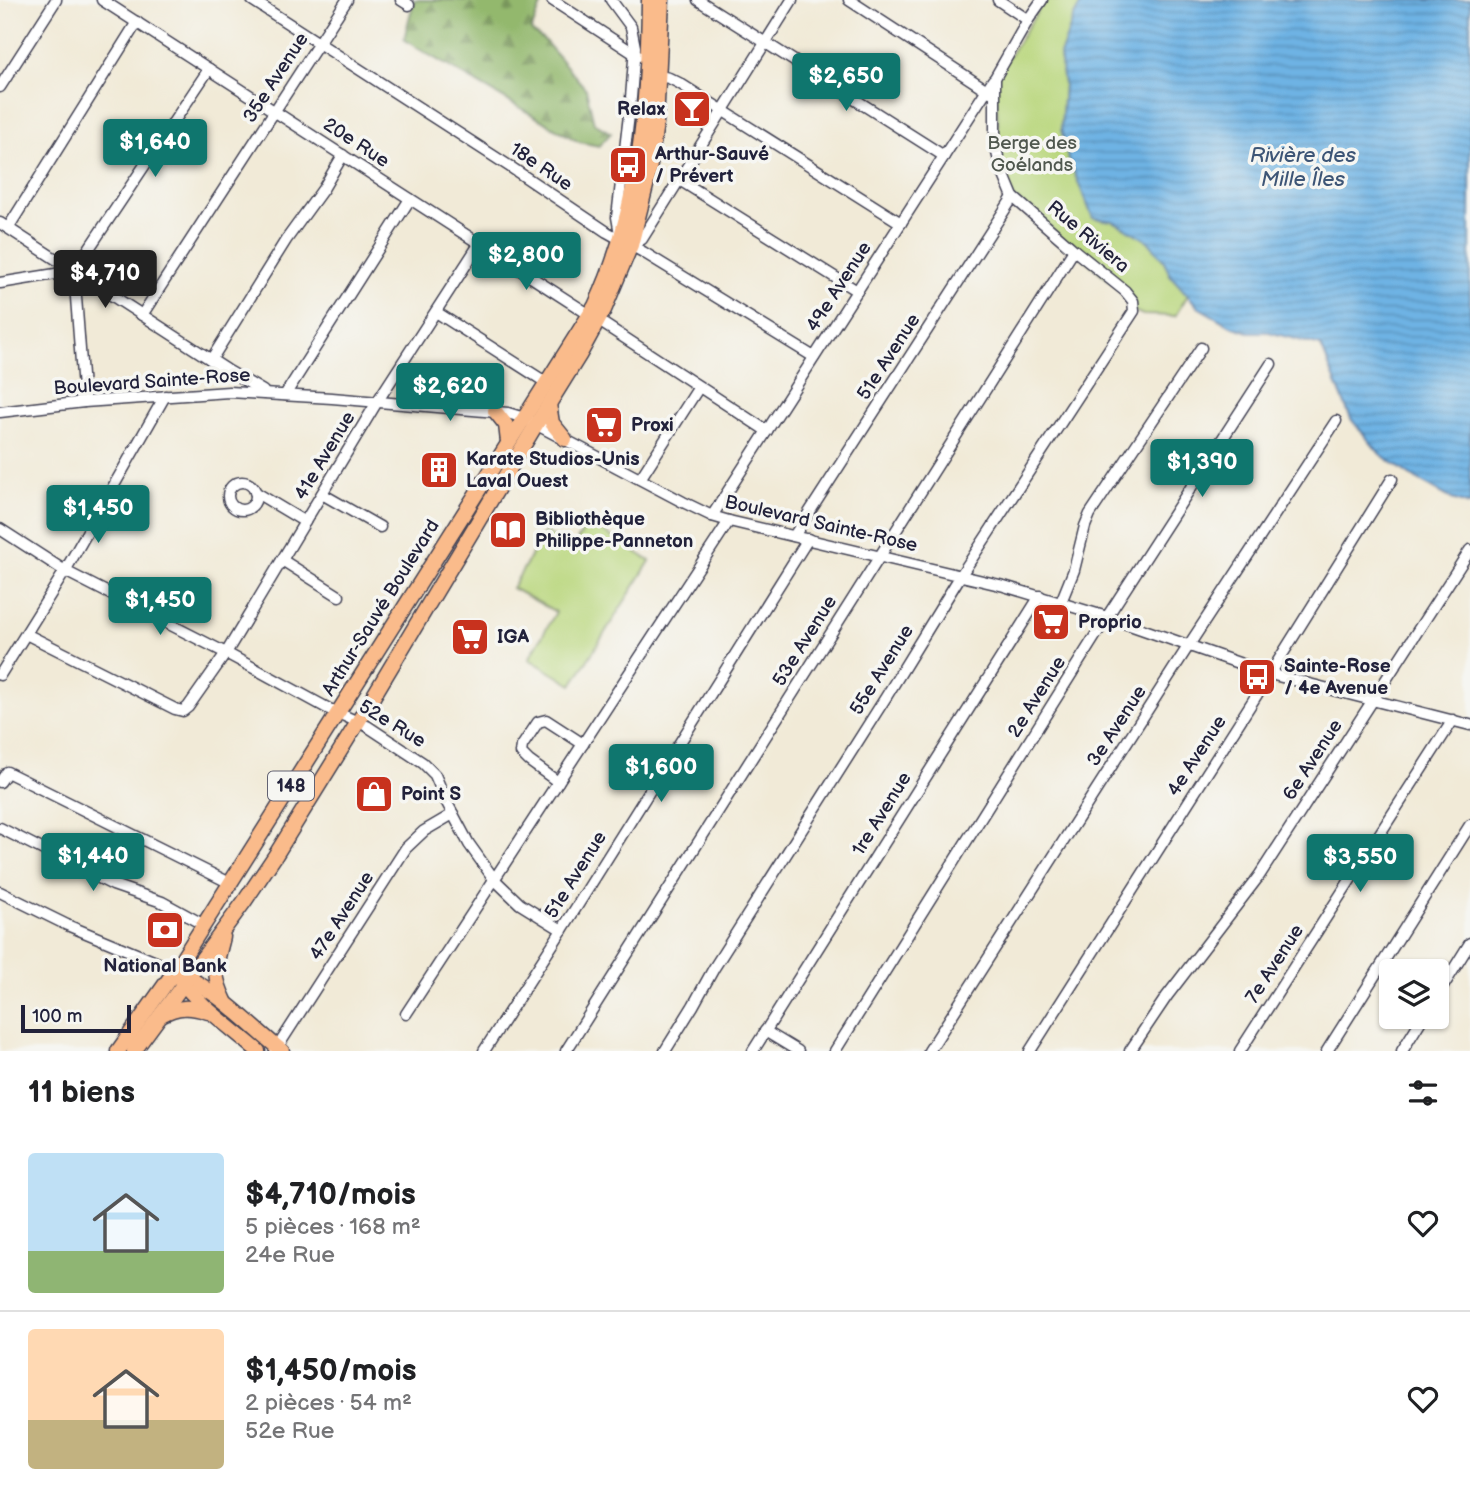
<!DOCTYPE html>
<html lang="fr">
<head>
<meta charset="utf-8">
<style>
	:root { --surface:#fff; --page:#f6f6f6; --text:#202124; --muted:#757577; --line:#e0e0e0; --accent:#0f766e }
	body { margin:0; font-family:"Balsamiq Sans",sans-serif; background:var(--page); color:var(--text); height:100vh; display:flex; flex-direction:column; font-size:26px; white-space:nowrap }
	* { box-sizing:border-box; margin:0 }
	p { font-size:23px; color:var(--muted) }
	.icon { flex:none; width:38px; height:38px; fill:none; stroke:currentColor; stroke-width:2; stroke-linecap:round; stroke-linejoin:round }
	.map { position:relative; height:1051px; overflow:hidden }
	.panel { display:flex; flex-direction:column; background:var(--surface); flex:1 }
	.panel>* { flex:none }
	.buttons { position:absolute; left:1379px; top:959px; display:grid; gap:14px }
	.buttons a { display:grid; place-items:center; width:70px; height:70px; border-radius:7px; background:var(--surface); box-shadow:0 2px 5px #0004; font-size:35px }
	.scale { position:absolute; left:21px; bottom:18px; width:110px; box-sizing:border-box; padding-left:7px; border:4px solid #22223b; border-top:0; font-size:19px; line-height:24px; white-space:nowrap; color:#22223b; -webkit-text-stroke:5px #f6f6f2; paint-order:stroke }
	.price { position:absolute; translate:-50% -60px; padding:0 16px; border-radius:7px; background:var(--accent); color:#fff; font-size:23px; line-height:46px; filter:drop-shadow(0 2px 4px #0008) }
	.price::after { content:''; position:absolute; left:50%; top:42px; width:21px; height:16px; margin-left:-10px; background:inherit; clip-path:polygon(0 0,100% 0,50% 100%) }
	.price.current { background:#222; color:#fff }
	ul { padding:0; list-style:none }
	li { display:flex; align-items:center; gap:21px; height:175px; padding:0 28px }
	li+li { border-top:2px solid var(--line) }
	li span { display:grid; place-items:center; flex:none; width:196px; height:140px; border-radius:7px; color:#555 }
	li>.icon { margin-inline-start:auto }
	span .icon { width:84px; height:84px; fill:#fffc; stroke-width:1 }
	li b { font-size:30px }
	h2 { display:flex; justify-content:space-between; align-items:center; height:84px; padding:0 28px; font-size:30px }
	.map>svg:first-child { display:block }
	.forest { fill:url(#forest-firs); stroke:#5a6d54; stroke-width:2 }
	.green { fill:#bad77e; stroke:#6e7c5c; stroke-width:2 }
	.water { fill:url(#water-rules); stroke:#486a90; stroke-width:2 }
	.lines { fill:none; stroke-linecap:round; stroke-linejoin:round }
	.minor-casing { stroke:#414052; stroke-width:13 }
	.major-casing { stroke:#414052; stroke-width:17 }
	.minor { stroke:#fff; stroke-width:10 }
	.major { stroke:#fabb8b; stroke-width:14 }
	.labels { text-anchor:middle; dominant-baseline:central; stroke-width:7; stroke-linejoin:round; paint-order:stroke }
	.shield { fill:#f6f6f2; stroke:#626272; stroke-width:2 }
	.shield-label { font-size:18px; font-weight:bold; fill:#22223b }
	.street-label { font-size:19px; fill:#22223b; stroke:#f6f6f2 }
	.poi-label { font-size:19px; font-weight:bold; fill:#22223b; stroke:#f6f6f2; text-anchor:start }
	.park-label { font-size:19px; fill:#50584f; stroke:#f6f6f2 }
	.water-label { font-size:21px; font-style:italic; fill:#3d5576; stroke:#f6f6f2 }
</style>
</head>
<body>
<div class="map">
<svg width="1470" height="1051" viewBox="0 0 1470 1051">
	<defs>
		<pattern id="forest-firs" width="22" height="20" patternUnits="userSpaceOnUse" patternTransform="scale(1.75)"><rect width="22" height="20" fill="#93b86d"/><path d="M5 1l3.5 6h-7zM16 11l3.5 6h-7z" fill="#78955b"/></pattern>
		<pattern id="water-rules" width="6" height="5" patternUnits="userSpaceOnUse" patternTransform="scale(1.75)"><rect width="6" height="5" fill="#6eb3e4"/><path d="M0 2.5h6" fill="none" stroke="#5a91ba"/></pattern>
	</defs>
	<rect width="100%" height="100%" fill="#f6f6f2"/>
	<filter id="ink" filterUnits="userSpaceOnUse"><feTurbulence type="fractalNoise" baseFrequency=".0143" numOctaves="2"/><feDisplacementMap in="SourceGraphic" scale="14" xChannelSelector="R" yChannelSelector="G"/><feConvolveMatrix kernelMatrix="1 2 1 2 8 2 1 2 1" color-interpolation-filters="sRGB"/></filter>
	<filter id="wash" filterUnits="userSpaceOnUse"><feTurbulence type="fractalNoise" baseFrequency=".00686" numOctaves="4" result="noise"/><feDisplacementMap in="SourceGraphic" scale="28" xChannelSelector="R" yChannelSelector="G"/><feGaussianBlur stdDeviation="1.57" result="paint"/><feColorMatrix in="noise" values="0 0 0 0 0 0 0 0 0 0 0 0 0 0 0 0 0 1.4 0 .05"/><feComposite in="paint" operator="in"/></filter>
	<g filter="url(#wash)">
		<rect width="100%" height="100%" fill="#f1ead7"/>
		<!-- forest -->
		<polygon class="forest" points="414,0 543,0 531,31 545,41 586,89 594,123 611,133 599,146 579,142 417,48 404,39"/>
		<!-- green -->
		<g class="green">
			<polygon points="1045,0 1083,0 1074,16 1060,55 1064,84 1061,129 1068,158 1093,218 1113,221 1148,241 1164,261 1170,275 1188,295 1175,316 1143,315 1134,311 1133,301 1013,197 1001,168 995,78"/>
			<polygon points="588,522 650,561 572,685 529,659 556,612 512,588 545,532 572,549"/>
		</g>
		<!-- water -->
		<polygon class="water" points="1083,0 1470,0 1470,505 1452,499 1411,476 1380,454 1351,419 1321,346 1269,332 1249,332 1231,326 1198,307 1170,275 1164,261 1148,241 1113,221 1093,218 1068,158 1061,129 1064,84 1060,55 1074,16"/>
	</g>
	<g filter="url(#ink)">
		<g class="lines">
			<defs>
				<g id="minor">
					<polyline points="102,0 590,315"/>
					<polyline points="252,0 509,166 607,232 643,252 814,357"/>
					<polyline points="401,0 409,5"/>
					<polyline points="552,0 638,56"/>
					<polyline points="611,0 631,27 635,47 631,98 617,217 620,234"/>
					<polyline points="698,0 944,156"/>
					<polyline points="849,0 990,92"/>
					<polyline points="998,0 1028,20"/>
					<polyline points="659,76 669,78 679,83 901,223"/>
					<polyline points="0,87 56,0"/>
					<polyline points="678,179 857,291"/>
					<polyline points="0,223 227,370 263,391"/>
					<polyline points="8,228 137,22"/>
					<polyline points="631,245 642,239 792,0"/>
					<polyline points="0,283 74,271"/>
					<polyline points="436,312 547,383"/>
					<polyline points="142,315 347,0"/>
					<polyline points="599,321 767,431"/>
					<polyline points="211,360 286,240 323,189 343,155"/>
					<polyline points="285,395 410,199"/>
					<polyline points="84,402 74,271 209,69"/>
					<polyline points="0,412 84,402 229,392 332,398 508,413 524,418 683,502 712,516 729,521 1004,586 1107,617 1270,674 1470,725"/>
					<polyline points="640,479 699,387"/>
					<circle cx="242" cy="496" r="14"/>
					<polyline points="255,492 305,522"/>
					<polyline points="322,494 380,527"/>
					<polyline points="712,516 993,80"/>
					<polyline points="0,529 65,571 226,653 329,709 367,726 423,763 435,775 446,801 469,844 494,879 520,904 562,930"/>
					<polyline points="794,536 1013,197"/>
					<polyline points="282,560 339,596"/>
					<polyline points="1061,602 1074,570 1085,526 1090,514 1201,348"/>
					<polyline points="26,634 175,709 183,711 188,707 226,653 377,402 480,243"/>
					<polyline points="0,675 65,571 165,396"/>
					<polyline points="0,782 7,772 230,883"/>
					<polyline points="558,782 529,761 521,753 522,746 538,722 546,720 583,744"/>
					<polyline points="0,828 113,885 162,902 204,925"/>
					<polyline points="0,892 67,925 163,965 174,972"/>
					<polyline points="1437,996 1470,943"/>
					<polyline points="406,1014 729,521"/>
					<polyline points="765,1031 798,1051"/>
					<polyline points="275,1051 406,848 424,831 453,814"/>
					<polyline points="484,1051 562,930 808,539"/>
					<polyline points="566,1051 1074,250"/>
					<polyline points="665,1051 693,1006 714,968 886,697 961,575 1134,311 1133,301 1125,291 1074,250 1013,197 1001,168 996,149 995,135 995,78 1028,20 1042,0"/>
					<polyline points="753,1051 1040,596"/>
					<polyline points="835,1051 1107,617 1271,364"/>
					<polyline points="929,1051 1189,645 1336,421"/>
					<polyline points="1030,1051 1270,674 1392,479"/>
					<polyline points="1130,1051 1167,996 1259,876 1470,550"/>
					<polyline points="1240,1051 1453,720"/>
					<polyline points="1327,1051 1470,825"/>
					<polyline points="1402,1051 1423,1017"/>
				</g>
				<g id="major">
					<polyline points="549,404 552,423 565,439"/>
					<polyline points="495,411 506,425 508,442"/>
					<path d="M223 937C216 966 211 972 225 1001"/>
					<path d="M182 975C218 991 251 1026 282 1051"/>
					<path d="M179 978C200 1007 232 1028 258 1051"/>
					<path d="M161 1015C178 1006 190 1006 208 1012"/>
					<path d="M118 1051 174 972 595 306C640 210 648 104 649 0"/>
					<polyline points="134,1051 244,902 275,856 358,722 531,433 580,354 604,310 631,245 648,178 656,123 662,0"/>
				</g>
			</defs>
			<!-- minor casing -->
			<use href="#minor" class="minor-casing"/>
			<!-- major casing -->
			<use href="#major" class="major-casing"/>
			<!-- minor -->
			<use href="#minor" class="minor"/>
			<!-- major -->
			<use href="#major" class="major"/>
		</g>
	</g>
	<!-- icons -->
	<defs>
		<symbol id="bar-square" viewBox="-11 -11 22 22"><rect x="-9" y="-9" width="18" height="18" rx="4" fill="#c8321e" stroke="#f6f6f2"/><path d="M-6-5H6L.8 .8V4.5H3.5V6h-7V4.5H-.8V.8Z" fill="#fff"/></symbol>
		<symbol id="bus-square" viewBox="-11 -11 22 22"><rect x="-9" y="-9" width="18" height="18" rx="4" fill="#c8321e" stroke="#f6f6f2"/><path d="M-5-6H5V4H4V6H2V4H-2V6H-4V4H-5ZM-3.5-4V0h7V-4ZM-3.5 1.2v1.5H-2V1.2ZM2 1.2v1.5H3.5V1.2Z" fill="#fff"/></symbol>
		<symbol id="supermarket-square" viewBox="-11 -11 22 22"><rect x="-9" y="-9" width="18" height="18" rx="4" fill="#c8321e" stroke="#f6f6f2"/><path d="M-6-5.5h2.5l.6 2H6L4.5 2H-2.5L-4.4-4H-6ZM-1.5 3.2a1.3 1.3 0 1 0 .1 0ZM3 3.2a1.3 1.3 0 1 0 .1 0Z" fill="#fff"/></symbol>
		<symbol id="building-square" viewBox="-11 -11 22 22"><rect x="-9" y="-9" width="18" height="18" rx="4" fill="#c8321e" stroke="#f6f6f2"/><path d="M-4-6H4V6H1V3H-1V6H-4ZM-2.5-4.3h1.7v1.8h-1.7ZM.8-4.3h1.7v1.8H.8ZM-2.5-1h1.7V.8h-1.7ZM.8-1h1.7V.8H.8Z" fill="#fff"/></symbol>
		<symbol id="library-square" viewBox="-11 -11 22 22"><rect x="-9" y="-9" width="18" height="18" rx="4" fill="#c8321e" stroke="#f6f6f2"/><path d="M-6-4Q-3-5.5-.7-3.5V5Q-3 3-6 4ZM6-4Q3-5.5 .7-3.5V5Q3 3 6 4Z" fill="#fff"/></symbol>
		<symbol id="shop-square" viewBox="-11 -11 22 22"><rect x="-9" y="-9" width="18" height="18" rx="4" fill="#c8321e" stroke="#f6f6f2"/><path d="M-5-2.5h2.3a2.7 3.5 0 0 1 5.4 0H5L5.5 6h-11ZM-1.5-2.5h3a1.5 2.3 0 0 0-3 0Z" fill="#fff"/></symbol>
		<symbol id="bank-square" viewBox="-11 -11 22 22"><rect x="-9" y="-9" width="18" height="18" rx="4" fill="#c8321e" stroke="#f6f6f2"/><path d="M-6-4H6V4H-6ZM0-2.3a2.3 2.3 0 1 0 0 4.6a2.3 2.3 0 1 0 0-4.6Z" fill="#fff"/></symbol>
	</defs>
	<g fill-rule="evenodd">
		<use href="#bar-square" x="670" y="87" width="44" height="44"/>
		<use href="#bus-square" x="606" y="143" width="44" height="44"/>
		<use href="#supermarket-square" x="582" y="403" width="44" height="44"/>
		<use href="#building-square" x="417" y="448" width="44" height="44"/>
		<use href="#library-square" x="486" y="508" width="44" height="44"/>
		<use href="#supermarket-square" x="1029" y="600" width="44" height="44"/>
		<use href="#supermarket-square" x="448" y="615" width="44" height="44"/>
		<use href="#bus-square" x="1235" y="655" width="44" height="44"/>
		<use href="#shop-square" x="352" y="772" width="44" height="44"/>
		<use href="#bank-square" x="143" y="908" width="44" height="44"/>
	</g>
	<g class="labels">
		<!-- shield labels -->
		<rect class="shield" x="268" y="771.5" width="46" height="29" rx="5"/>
		<g class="shield-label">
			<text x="291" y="786">148</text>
		</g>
		<!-- street labels -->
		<g class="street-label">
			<text transform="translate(276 78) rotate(-57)">35e Avenue</text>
			<text transform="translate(356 143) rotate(33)">20e Rue</text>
			<text transform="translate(541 167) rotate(34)">18e Rue</text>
			<text transform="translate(1088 237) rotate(40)">Rue Riviera</text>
			<text transform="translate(839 287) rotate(-57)">49e Avenue</text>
			<text transform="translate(889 357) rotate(-57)">51e Avenue</text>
			<text transform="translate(152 382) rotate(-4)">Boulevard Sainte-Rose</text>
			<text transform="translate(325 456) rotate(-59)">41e Avenue</text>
			<text transform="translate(821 524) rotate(13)">Boulevard Sainte-Rose</text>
			<text transform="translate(381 608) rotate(-58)">Arthur-Sauvé Boulevard</text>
			<text transform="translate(805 641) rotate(-58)">53e Avenue</text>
			<text transform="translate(882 670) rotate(-58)">55e Avenue</text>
			<text transform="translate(1037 697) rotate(-58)">2e Avenue</text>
			<text transform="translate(392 724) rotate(31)">52e Rue</text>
			<text transform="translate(1117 726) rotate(-57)">3e Avenue</text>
			<text transform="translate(1197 756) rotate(-57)">4e Avenue</text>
			<text transform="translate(1313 760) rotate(-57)">6e Avenue</text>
			<text transform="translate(882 814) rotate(-58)">1re Avenue</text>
			<text transform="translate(576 875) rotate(-58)">51e Avenue</text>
			<text transform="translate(342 916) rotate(-57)">47e Avenue</text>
			<text transform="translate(1275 964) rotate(-57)">7e Avenue</text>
		</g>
		<!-- poi labels -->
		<g class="poi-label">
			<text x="665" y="109" text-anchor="end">Relax</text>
			<text x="655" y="154">Arthur-Sauvé<tspan x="655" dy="22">/ Prévert</tspan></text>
			<text x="631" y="425">Proxi</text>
			<text x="466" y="459">Karate Studios-Unis<tspan x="466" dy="22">Laval Ouest</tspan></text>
			<text x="535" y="519">Bibliothèque<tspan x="535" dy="22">Philippe-Panneton</tspan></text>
			<text x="1078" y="622">Proprio</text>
			<text x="497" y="637">IGA</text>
			<text x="1284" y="666">Sainte-Rose<tspan x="1284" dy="22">/ 4e Avenue</tspan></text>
			<text x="401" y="794">Point S</text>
			<text x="165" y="966" text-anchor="middle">National Bank</text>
		</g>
		<!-- park labels -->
		<g class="park-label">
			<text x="1032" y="143">Berge des<tspan x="1032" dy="22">Goélands</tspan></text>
		</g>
		<!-- water labels -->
		<g class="water-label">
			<text x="1303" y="155">Rivière des<tspan x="1303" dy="24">Mille Îles</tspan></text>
		</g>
	</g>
</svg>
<div class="buttons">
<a><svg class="icon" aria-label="layers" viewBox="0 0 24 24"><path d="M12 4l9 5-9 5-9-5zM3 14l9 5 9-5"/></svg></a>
</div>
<div class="scale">100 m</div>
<b class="price" style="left:846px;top:113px">$2,650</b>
<b class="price" style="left:155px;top:179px">$1,640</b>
<b class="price" style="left:526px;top:292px">$2,800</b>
<b class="price current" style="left:105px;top:310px">$4,710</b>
<b class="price" style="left:450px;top:423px">$2,620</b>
<b class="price" style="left:1202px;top:499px">$1,390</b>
<b class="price" style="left:98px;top:545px">$1,450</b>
<b class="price" style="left:160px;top:637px">$1,450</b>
<b class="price" style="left:661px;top:804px">$1,600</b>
<b class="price" style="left:93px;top:893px">$1,440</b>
<b class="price" style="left:1360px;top:894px">$3,550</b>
</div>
<section class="panel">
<h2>11 biens<svg class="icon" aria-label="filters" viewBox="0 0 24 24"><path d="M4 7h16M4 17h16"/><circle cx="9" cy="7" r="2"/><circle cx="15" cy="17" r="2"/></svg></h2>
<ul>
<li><span style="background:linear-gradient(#bfe0f5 70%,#8fb573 0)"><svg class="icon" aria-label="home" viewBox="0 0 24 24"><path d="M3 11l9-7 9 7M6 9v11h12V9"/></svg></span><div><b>$4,710/mois</b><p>5 pièces · 168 m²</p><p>24e Rue</p></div><svg class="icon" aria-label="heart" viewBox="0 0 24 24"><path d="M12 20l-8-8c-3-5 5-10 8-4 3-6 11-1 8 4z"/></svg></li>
<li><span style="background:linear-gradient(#ffd9b3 65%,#c2b280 0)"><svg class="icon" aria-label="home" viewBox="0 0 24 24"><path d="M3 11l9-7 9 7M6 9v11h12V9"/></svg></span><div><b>$1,450/mois</b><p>2 pièces · 54 m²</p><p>52e Rue</p></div><svg class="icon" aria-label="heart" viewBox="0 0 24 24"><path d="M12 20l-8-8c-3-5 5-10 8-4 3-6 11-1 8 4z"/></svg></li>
</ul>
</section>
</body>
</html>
